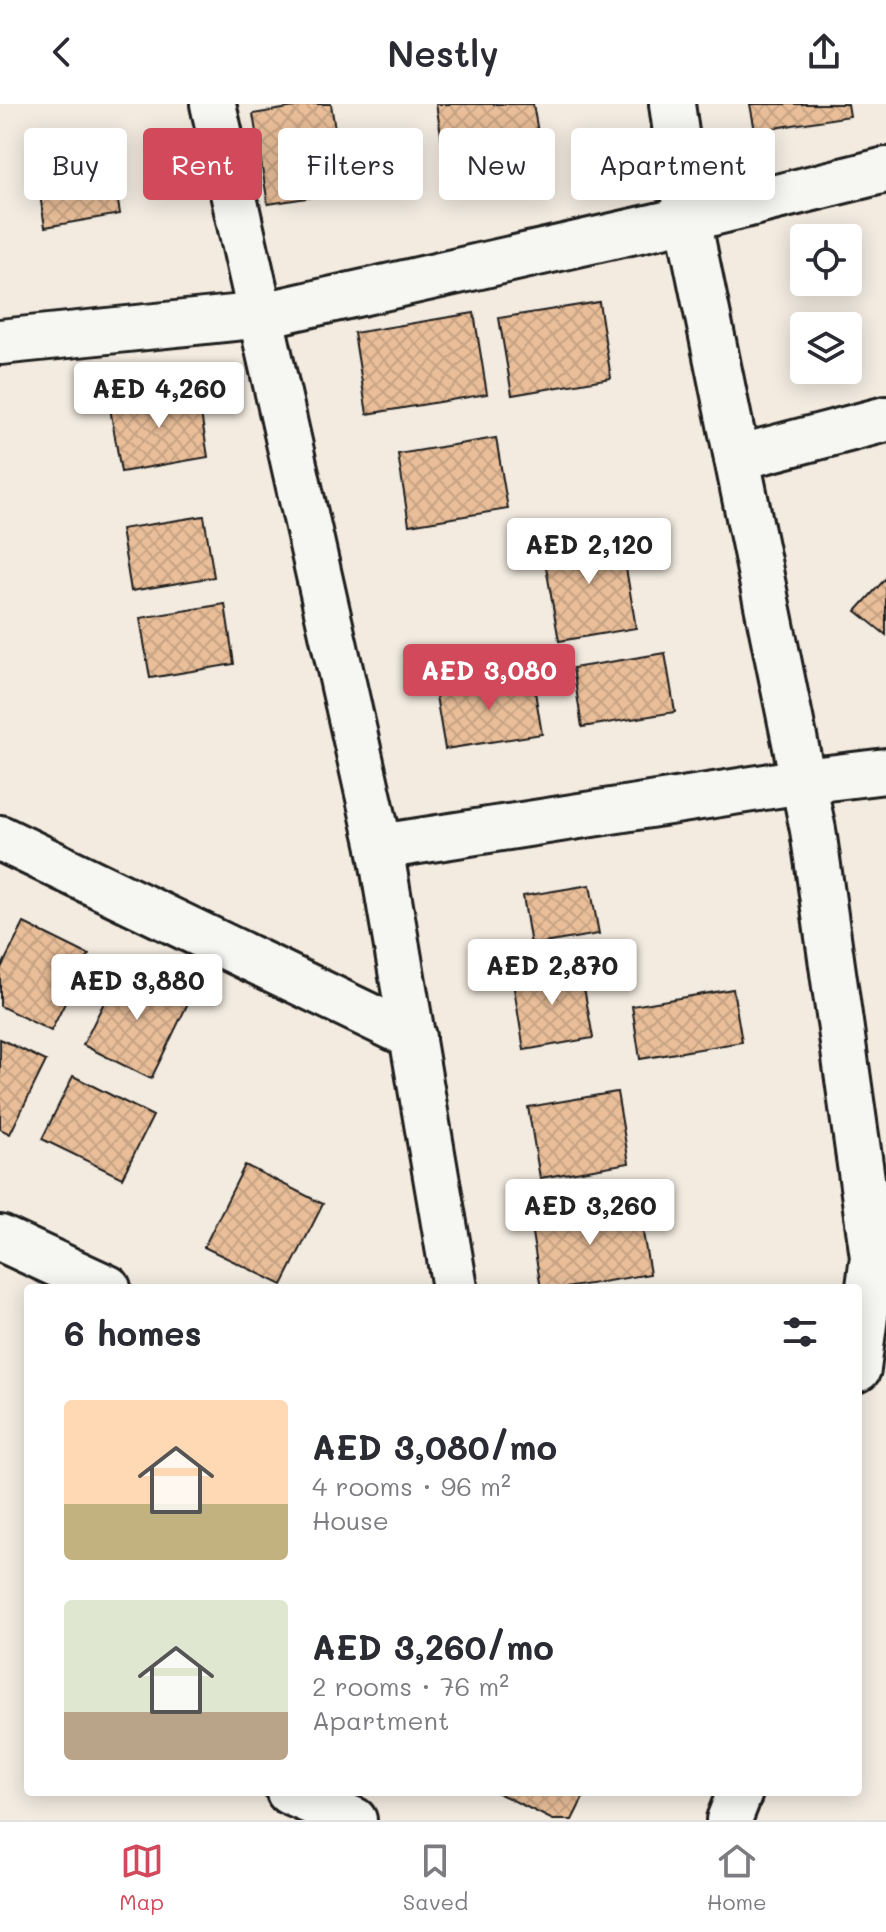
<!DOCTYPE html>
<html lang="en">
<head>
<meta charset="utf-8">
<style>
	:root { --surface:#fff; --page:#f2f2f3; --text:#2b2b33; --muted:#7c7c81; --line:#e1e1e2; --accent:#d1495b }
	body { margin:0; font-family:Mali,sans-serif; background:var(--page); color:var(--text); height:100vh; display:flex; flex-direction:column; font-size:30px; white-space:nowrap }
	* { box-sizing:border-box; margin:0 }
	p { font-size:26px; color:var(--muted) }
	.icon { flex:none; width:44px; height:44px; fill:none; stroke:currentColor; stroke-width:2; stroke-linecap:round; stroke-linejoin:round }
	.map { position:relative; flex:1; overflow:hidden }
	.sheet { position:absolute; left:24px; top:1180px; width:838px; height:512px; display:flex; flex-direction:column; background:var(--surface); border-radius:8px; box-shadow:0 4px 20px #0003 }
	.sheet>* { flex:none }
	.hud { position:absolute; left:24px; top:24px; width:838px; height:72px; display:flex; gap:16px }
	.controls { position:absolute; left:790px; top:120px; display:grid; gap:16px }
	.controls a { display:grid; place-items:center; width:72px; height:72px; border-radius:8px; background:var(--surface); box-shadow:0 4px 20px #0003; font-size:40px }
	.price { position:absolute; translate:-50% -68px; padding:0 18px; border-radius:8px; background:#fff; color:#222; font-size:26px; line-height:52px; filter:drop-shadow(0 2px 4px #0008) }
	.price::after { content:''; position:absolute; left:50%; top:48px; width:24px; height:18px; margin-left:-12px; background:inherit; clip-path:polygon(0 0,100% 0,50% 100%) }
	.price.selected { background:var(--accent); color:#fff }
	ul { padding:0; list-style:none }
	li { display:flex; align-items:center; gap:24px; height:200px; padding:0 40px }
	li span { display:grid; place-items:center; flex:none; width:224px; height:160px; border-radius:8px; color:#555 }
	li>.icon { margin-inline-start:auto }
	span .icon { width:96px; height:96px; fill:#fffc; stroke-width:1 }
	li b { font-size:34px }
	h2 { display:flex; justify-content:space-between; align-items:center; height:96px; padding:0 40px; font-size:34px }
	.tag { padding:0 28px; border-radius:8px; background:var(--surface); box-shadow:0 4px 20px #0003; font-size:28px; line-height:72px }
	.tag.selected { background:var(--accent); color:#fff }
	header { display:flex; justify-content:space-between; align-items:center; height:104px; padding:0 40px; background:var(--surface); font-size:36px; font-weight:600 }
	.tab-bar { display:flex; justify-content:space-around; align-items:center; height:112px; border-top:2px solid var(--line); background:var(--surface); font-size:22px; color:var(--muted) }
	.tab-bar a { display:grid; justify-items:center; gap:4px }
	.tab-bar .selected { color:var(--accent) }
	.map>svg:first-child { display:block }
	.building { fill:url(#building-cross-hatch); stroke:#1c1c1c; stroke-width:2 }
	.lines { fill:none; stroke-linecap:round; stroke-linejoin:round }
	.minor-casing { stroke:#1c1c1c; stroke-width:50 }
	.minor { stroke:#f6f6f2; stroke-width:44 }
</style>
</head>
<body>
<header><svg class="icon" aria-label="back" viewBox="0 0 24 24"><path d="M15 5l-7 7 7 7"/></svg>Nestly<svg class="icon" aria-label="share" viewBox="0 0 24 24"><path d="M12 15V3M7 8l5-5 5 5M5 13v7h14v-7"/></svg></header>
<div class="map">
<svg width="886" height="1716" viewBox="0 0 886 1716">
	<defs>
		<pattern id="building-cross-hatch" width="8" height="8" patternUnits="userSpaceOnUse" patternTransform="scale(2)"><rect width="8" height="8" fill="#e9be99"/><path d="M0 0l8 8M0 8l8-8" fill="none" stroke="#c7a383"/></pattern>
	</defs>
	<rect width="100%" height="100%" fill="#f3ebe0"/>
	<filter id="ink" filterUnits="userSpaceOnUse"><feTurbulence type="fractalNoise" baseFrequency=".0125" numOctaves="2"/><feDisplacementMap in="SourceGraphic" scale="16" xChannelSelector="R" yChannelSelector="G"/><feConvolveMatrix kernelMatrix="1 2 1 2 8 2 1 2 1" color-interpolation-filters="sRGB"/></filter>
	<g filter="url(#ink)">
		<!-- building -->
		<g class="building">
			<polygon points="312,0 331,0 345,88 268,100 253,10"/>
			<polygon points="436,0 533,0 542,51 447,67"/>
			<polygon points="750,0 848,0 850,12 755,27"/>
			<polygon points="109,40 120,110 45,123 34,53"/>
			<polygon points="599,198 611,274 512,291 499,214"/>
			<polygon points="474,209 487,290 367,310 354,229"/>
			<polygon points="197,284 208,353 121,368 109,298"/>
			<polygon points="496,334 508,405 409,421 398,350"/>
			<polygon points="204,412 214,473 131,487 121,425"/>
			<polygon points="620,428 636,524 559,537 542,440"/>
			<polygon points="886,474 886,531 856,507"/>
			<polygon points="225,500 234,560 150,574 140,514"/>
			<polygon points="665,549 675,608 582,623 573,564"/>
			<polygon points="532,570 542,630 445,645 435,586"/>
			<polygon points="590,781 599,830 531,841 523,792"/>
			<polygon points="24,819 89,851 51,927 0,902 0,866"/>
			<polygon points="580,861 593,934 524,946 512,872"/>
			<polygon points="122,862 190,895 151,975 83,941"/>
			<polygon points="733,885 742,938 640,955 632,902"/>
			<polygon points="0,935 46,957 10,1030 0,1025"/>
			<polygon points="73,972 153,1012 122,1074 42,1035"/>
			<polygon points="617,988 629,1059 540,1074 528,1003"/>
			<polygon points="245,1061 323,1100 282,1181 204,1143"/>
			<polygon points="638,1099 650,1170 566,1184 541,1184 530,1117"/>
			<polygon points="496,1688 586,1688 572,1716 553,1716"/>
		</g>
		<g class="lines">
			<defs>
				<g id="minor">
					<polyline points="213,0 380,743 455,1184"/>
					<polyline points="672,0 688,115 813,726 873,1153 858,1265"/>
					<polyline points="0,238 263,211 688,115 886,66"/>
					<polyline points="737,354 886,315"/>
					<polyline points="0,734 413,933"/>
					<polyline points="380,743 803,677 886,667"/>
					<polyline points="0,1134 108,1184"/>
					<polyline points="289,1688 354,1716"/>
					<polyline points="729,1716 740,1688"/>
				</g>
			</defs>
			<!-- minor casing -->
			<use href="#minor" class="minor-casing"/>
			<!-- minor -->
			<use href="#minor" class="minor"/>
		</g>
	</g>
</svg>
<div class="controls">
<a><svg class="icon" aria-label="locate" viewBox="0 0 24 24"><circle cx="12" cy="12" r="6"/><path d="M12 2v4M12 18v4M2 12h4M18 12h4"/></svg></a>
<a><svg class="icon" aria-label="layers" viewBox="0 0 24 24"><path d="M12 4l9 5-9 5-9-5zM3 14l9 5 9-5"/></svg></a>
</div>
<b class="price" style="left:159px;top:326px">AED 4,260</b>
<b class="price" style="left:589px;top:482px">AED 2,120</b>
<b class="price selected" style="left:489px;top:608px">AED 3,080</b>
<b class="price" style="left:552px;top:903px">AED 2,870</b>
<b class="price" style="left:137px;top:918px">AED 3,880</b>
<b class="price" style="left:590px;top:1143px">AED 3,260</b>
<div class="hud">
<a class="tag">Buy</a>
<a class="tag selected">Rent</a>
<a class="tag">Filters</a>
<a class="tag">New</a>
<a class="tag">Apartment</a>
</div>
<section class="sheet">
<h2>6 homes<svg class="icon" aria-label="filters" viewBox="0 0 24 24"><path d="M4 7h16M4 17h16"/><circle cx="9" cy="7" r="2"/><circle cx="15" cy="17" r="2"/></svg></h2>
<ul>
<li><span style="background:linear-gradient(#ffd9b3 65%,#c2b280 0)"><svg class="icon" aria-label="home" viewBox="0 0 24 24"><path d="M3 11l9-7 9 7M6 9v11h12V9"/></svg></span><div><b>AED 3,080/mo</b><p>4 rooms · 96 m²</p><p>House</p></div></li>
<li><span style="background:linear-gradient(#dfe7d0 70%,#b9a48a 0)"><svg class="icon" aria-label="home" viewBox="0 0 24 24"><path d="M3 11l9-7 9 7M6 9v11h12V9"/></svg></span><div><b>AED 3,260/mo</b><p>2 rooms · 76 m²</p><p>Apartment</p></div></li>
</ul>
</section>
</div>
<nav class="tab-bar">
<a class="selected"><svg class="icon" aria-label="map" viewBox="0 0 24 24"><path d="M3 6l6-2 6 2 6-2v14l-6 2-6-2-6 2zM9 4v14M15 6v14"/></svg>Map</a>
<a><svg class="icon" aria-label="saved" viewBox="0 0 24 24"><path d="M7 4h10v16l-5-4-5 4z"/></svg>Saved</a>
<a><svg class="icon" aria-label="home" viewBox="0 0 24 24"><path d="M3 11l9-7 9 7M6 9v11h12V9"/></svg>Home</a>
</nav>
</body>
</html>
